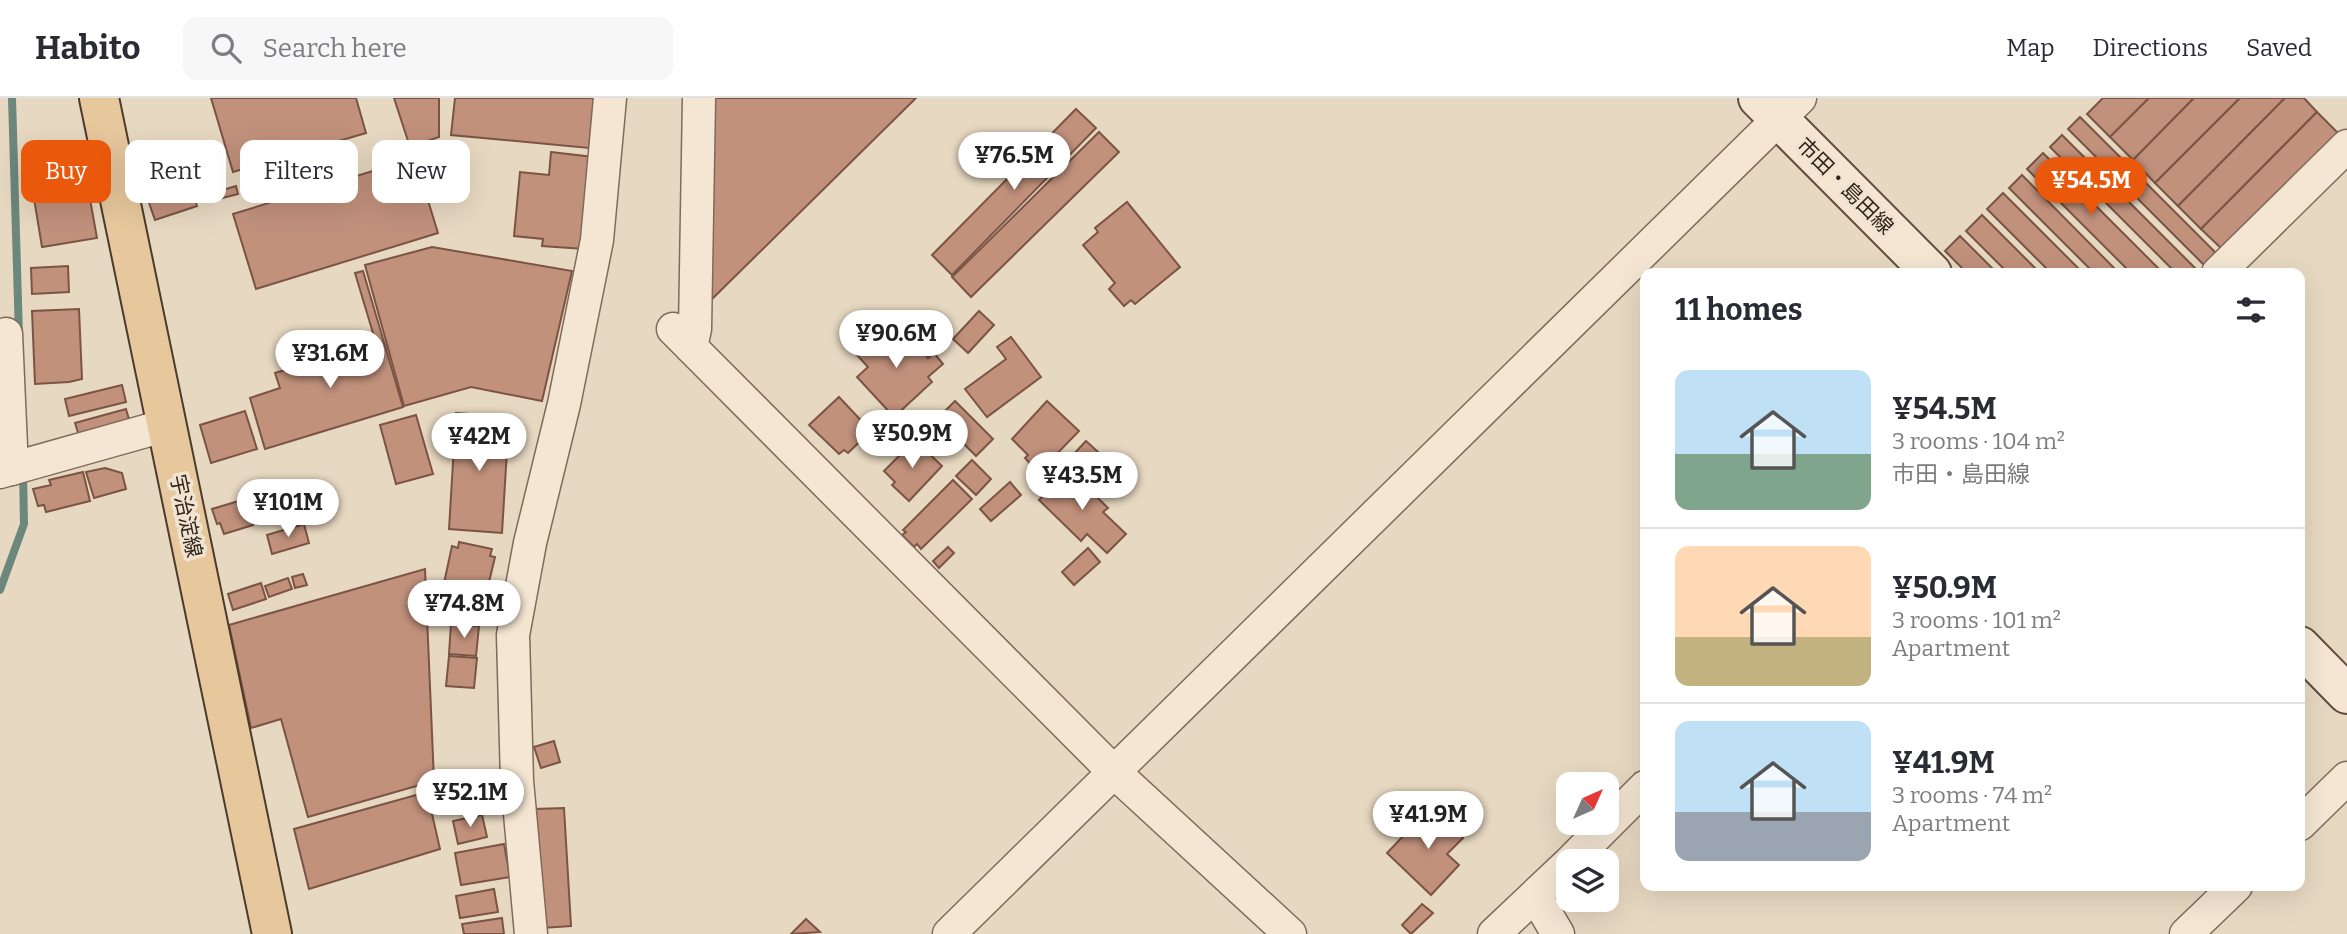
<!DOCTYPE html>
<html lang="en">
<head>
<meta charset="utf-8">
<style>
	:root { --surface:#fff; --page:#f7f7f7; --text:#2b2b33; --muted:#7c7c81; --line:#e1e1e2; --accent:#ea580c }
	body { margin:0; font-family:Bitter,"Noto Sans JP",serif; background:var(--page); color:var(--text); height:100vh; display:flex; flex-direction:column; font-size:26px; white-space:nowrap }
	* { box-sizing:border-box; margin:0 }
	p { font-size:23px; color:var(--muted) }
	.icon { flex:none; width:38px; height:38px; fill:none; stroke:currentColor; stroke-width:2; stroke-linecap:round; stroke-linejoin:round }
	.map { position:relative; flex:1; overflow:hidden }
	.details { position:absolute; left:1640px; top:170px; width:665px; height:623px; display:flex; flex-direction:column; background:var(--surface); border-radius:14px; box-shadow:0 7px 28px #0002 }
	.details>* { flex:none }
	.banner { position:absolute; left:21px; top:42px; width:665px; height:63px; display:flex; gap:14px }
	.needle { width:46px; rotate:45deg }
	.controls { position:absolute; left:1556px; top:674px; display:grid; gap:14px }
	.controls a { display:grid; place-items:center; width:63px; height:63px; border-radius:14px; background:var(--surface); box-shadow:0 7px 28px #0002; font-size:35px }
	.price { position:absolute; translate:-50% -60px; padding:0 16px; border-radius:24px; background:#fff; color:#222; font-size:23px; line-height:46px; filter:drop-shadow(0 2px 4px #0008) }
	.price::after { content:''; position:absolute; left:50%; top:42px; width:21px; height:16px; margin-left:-10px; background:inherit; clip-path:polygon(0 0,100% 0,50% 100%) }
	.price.current { background:var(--accent); color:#fff }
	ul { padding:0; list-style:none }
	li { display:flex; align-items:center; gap:21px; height:175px; padding:0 35px }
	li+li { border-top:2px solid var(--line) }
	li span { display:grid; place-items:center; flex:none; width:196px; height:140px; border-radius:14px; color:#555 }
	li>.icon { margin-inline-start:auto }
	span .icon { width:84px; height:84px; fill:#fffc; stroke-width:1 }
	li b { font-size:30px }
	h2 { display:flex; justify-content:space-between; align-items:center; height:84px; padding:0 35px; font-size:30px }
	.tag { padding:0 24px; border-radius:14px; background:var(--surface); box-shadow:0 7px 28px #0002; font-size:24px; line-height:63px }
	.tag.current { background:var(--accent); color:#fff }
	header { display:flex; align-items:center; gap:42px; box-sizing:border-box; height:98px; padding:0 35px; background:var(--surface); border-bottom:2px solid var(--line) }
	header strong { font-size:33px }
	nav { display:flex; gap:38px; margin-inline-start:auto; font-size:24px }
	.search { width:490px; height:63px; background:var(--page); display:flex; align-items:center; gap:18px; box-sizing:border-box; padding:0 24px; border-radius:14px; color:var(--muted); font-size:26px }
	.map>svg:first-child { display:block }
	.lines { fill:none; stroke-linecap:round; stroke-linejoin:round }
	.stream { stroke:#6c877d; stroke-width:8 }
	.building { fill:#c1917c; stroke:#7b5444; stroke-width:2 }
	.street-casing { stroke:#7f6a5b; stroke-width:35 }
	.secondary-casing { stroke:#614c3e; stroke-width:42 }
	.primary-casing { stroke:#4d3a2f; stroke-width:42 }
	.street { stroke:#f4e6d3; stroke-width:32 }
	.secondary { stroke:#f4e6d3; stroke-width:38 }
	.primary { stroke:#e7c89d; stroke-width:38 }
	.labels { text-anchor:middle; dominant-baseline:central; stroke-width:7; stroke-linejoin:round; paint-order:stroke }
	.street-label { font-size:21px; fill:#30251d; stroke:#f0e3d0 }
</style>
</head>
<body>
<header>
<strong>Habito</strong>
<div class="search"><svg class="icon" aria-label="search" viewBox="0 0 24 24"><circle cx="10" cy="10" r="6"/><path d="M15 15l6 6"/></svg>Search here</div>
<nav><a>Map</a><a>Directions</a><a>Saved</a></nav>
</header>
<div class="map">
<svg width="2347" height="836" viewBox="0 0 2347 836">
	<rect width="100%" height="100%" fill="#e7d8c1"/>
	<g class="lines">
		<!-- stream -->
		<g class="stream">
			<polyline points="12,0 19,238"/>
			<polyline points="0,492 24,426 23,373"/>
		</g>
	</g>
	<!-- building -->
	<g class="building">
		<polygon points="211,0 356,0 366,35 233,74"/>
		<polygon points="394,0 439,0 439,39 410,49"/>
		<polygon points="455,0 594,0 589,50 451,37"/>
		<polygon points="710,0 916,0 707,206"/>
		<polygon points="2103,0 2149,0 2110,39 2087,16"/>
		<polygon points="2149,0 2194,0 2133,62 2110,39"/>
		<polygon points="2194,0 2240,0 2155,85 2133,62"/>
		<polygon points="2240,0 2285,0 2178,108 2155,85"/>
		<polygon points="2285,0 2304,0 2317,14 2201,131 2178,108"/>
		<polygon points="1076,11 1096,30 952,177 932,157"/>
		<polygon points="2317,14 2340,37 2224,153 2201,131"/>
		<polygon points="2080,19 2217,156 2205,168 2068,31"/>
		<polygon points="1099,34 1119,54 971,199 952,179"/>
		<polygon points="2062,37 2199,174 2198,175 2176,175 2050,49"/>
		<polygon points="551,54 593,59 584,151 542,148 543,141 514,138 520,74 549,77"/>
		<polygon points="2043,55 2163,175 2131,175 2027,71"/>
		<polygon points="415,60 438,135 256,191 233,116"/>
		<polygon points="2022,77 2119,175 2094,175 2009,90"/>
		<polygon points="86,79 97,140 42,149 32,88"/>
		<polygon points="236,88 238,96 211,103 209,96"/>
		<polygon points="191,89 197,108 155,122 148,102"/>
		<polygon points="2003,95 2083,175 2051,175 1987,111"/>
		<polygon points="1127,104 1180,169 1135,206 1131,202 1124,208 1109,191 1115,185 1083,147 1098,134 1095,130"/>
		<polygon points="1982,117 2040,175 2008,175 1966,133"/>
		<polygon points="1960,138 1997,175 1967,175 1945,153"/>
		<polygon points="432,149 572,173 542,303 471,289 404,308 365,167"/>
		<polygon points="68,168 69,194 32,196 31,170"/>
		<polygon points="363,173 403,309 265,351 250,300 280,290 275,275 376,245 355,175"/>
		<polygon points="79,211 82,281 69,284 35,286 32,213"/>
		<polygon points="979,213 994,227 968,255 953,241"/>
		<polygon points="886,229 897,241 905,235 928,260 934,255 943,266 928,279 932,284 894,319 857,279 868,269 856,256"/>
		<polygon points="1011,239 1041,279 987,319 965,291 1006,261 997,249"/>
		<polygon points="122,287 126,304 69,318 65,301"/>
		<polygon points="839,299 871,333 848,355 844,352 839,356 809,327"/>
		<polygon points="955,303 993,341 976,358 960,342 957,345 935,323"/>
		<polygon points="1047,303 1079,333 1045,368 1041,364 1035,371 1025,360 1028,357 1012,341"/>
		<polygon points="126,311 131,328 80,341 75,325"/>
		<polygon points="245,313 257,351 211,365 200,327"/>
		<polygon points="456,315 509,319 502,435 449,431"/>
		<polygon points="416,317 433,376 396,386 380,327"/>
		<polygon points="915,342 942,368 909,403 892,387 895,384 884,373"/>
		<polygon points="1086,343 1107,362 1103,367 1115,378 1102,394 1088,382 1093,376 1072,358"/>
		<polygon points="972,362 991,381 976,397 956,378"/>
		<polygon points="105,370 122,375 126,391 94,400 86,374"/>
		<polygon points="1068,371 1108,410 1103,414 1126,436 1107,455 1087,436 1081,443 1039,402"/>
		<polygon points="83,374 90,403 46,414 44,407 38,408 33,391 51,387 49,382"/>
		<polygon points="953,382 972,401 921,451 917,446 914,449 902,437 906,434 903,432"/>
		<polygon points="1010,384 1021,397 991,423 980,411"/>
		<polygon points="259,397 265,419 252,423 253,427 224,436 220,425 217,426 212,411"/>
		<polygon points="304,426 309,445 272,456 267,437"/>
		<polygon points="459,444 492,451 490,458 495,459 483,509 441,499 452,448 458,450"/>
		<polygon points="948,449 954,455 939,470 933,463"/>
		<polygon points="1088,450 1100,464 1074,487 1062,474"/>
		<polygon points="425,471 434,683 308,719 281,621 251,630 229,527"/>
		<polygon points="303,476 307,487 295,490 292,479"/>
		<polygon points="288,480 292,491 269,499 265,488"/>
		<polygon points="261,485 266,501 233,512 228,496"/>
		<polygon points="451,526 479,528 476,558 449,556"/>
		<polygon points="449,558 477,560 474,590 446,588"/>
		<polygon points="554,643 560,664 541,670 534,649"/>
		<polygon points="427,694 440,751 309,791 294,731"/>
		<polygon points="564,710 571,828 542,830 535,711"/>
		<polygon points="1430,710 1463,740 1447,756 1459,767 1431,797 1387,755"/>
		<polygon points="482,717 487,739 458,746 453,723"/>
		<polygon points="504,746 510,779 461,787 455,755"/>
		<polygon points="494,791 498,814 460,820 456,798"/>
		<polygon points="1422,806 1433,815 1411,836 1402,827"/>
		<polygon points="502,820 504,836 464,836 462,826"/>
		<polygon points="806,821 820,834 791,836"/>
	</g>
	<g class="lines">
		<defs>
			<g id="street">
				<polyline points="2218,175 2347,48"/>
				<polyline points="673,231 1113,673 1290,836"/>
				<polyline points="0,238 6,236 12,371"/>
				<polyline points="691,249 695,231 699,0"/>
				<polyline points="0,374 167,327"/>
				<polyline points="2300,726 2347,680"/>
				<polyline points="1571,763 1645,689"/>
				<polyline points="1536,799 1558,836"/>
				<polyline points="531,836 517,683 513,537 530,445 564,306 597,142 610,0"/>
				<polyline points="949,836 1800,0"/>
				<polyline points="1494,836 1568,766"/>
				<polyline points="2186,836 2236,788"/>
			</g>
			<g id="secondary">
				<polyline points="1758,0 1932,175"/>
				<polyline points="2300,548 2347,596"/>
			</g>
			<polyline id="primary" points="99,0 272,836"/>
		</defs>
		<!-- street casing -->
		<use href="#street" class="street-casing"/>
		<!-- secondary casing -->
		<use href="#secondary" class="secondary-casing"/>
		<!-- primary casing -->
		<use href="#primary" class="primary-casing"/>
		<!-- street -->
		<use href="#street" class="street"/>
		<!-- secondary -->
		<use href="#secondary" class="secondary"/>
		<!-- primary -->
		<use href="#primary" class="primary"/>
	</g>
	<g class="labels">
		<!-- street labels -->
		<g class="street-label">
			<text transform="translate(1845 88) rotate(45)">市田・島田線</text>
			<text transform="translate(186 418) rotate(78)">宇治淀線</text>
		</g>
	</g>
</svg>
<div class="controls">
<a><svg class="needle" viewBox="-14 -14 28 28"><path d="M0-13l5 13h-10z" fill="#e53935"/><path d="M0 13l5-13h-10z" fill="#7c7c81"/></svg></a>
<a><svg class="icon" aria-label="layers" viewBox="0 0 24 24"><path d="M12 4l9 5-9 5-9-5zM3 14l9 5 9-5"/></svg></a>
</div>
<b class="price" style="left:1014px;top:94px">¥76.5M</b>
<b class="price current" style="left:2091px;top:119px">¥54.5M</b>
<b class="price" style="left:896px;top:272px">¥90.6M</b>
<b class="price" style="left:330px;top:292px">¥31.6M</b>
<b class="price" style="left:912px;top:372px">¥50.9M</b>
<b class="price" style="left:479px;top:375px">¥42M</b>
<b class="price" style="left:1082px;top:414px">¥43.5M</b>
<b class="price" style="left:288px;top:441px">¥101M</b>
<b class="price" style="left:464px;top:542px">¥74.8M</b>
<b class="price" style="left:470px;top:731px">¥52.1M</b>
<b class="price" style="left:1428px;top:753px">¥41.9M</b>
<div class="banner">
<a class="tag current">Buy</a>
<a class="tag">Rent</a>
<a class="tag">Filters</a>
<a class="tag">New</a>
</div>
<section class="details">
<h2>11 homes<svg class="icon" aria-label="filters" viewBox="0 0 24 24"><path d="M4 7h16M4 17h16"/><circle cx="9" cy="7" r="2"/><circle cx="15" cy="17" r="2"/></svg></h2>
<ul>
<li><span style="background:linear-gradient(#bfe0f5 60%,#7fa58c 0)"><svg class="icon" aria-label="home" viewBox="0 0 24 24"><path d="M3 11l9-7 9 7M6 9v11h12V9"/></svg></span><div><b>¥54.5M</b><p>3 rooms · 104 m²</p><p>市田・島田線</p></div></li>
<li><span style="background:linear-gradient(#ffd9b3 65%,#c2b280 0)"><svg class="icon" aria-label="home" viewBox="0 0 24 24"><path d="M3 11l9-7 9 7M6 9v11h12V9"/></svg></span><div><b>¥50.9M</b><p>3 rooms · 101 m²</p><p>Apartment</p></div></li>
<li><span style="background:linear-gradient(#bfe0f5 65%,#9aa5b1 0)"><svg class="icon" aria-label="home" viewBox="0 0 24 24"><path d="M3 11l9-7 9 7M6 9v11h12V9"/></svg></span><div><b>¥41.9M</b><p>3 rooms · 74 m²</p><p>Apartment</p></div></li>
</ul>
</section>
</div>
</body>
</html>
